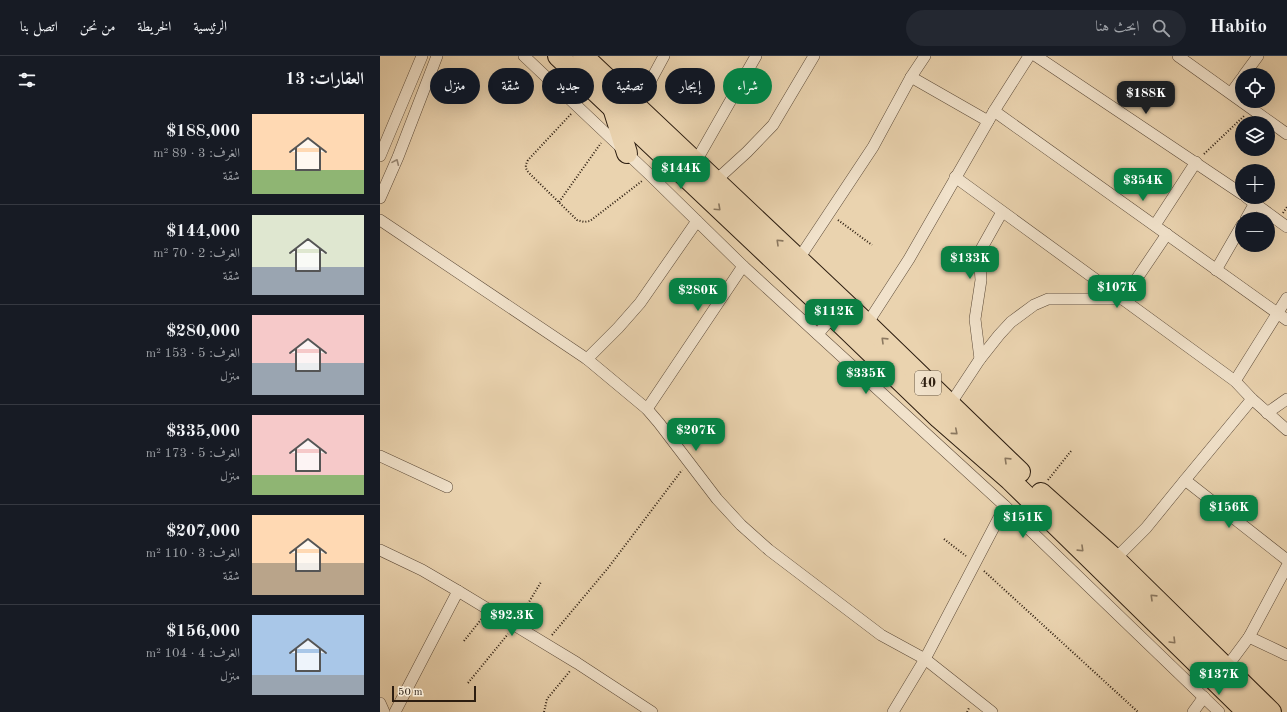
<!DOCTYPE html>
<html lang="ar">
<head>
<meta charset="utf-8">
<style>
	:root { --surface:#171b24; --page:#242831; --text:#f1f3f6; --muted:#9ea1a6; --line:#363941; --accent:#0b8043 }
	body { margin:0; font-family:"Old Standard TT",Amiri,serif; background:var(--page); color:var(--text); direction:rtl; height:100vh; display:flex; flex-direction:column; font-size:15px; white-space:nowrap }
	* { box-sizing:border-box; margin:0 }
	p { font-size:13px; color:var(--muted) }
	.icon { flex:none; width:22px; height:22px; fill:none; stroke:currentColor; stroke-width:2; stroke-linecap:round; stroke-linejoin:round }
	.map { position:relative; flex:1; overflow:hidden; direction:ltr }
	.panel { display:flex; flex-direction:column; background:var(--surface); width:380px }
	.panel>* { flex:none }
	.guide { position:absolute; left:12px; top:12px; width:380px; height:36px; direction:rtl; display:flex; gap:8px }
	.tools { position:absolute; left:855px; top:12px; display:grid; gap:8px }
	.tools a { display:grid; place-items:center; width:40px; height:40px; border-radius:50%; background:var(--surface); box-shadow:0 4px 16px #0002; font-size:20px }
	.scale { position:absolute; left:12px; bottom:10px; width:84px; box-sizing:border-box; padding-left:4px; border:2px solid #2c1d10; border-top:0; font-size:11px; line-height:14px; white-space:nowrap; color:#2c1d10; -webkit-text-stroke:3px #f1e2cb; paint-order:stroke }
	.price { position:absolute; translate:-50% -34px; padding:0 9px; border-radius:8px; background:var(--accent); color:#fff; font-size:13px; line-height:26px; filter:drop-shadow(0 1px 2px #0008) }
	.price::after { content:''; position:absolute; left:50%; top:24px; width:12px; height:9px; margin-left:-6px; background:inherit; clip-path:polygon(0 0,100% 0,50% 100%) }
	.price.current { background:#222; color:#fff }
	ul { padding:0; list-style:none }
	li { display:flex; align-items:center; gap:12px; height:100px; padding:0 16px }
	li+li { border-top:1px solid var(--line) }
	li span { display:grid; place-items:center; flex:none; width:112px; height:80px; border-radius:0px; color:#555 }
	li>.icon { margin-inline-start:auto }
	span .icon { width:48px; height:48px; fill:#fffc; stroke-width:1 }
	li b { font-size:17px }
	h2 { display:flex; justify-content:space-between; align-items:center; height:48px; padding:0 16px; font-size:17px }
	.pill { padding:0 14px; border-radius:18px; background:var(--surface); box-shadow:0 4px 16px #0002; font-size:14px; line-height:36px }
	.pill.current { background:var(--accent); color:#fff }
	header { display:flex; align-items:center; gap:24px; box-sizing:border-box; height:56px; padding:0 20px; background:var(--surface); border-bottom:1px solid var(--line) }
	header strong { font-size:19px }
	nav { display:flex; gap:22px; margin-inline-start:auto; font-size:14px }
	.search { width:280px; height:36px; background:var(--page); display:flex; align-items:center; gap:10px; box-sizing:border-box; padding:0 14px; border-radius:22px; color:var(--muted); font-size:15px }
	main { display:flex; flex:1; min-height:0 }
	.map>svg:first-child { display:block }
	.lines { fill:none; stroke-linecap:round; stroke-linejoin:round }
	.street-casing { stroke:#5c4a38; stroke-width:12 }
	.highway-casing { stroke:#2c1d10; stroke-width:22 }
	.path { stroke:#2c1d10; stroke-width:2; stroke-dasharray:1 2; stroke-linecap:butt }
	.street { stroke:#f1e2cb; stroke-width:11 }
	.highway { stroke:#ead3af; stroke-width:20 }
	.oneway { stroke:#988977 }
	.oneway2 { stroke:#8b7860 }
	.labels { text-anchor:middle; dominant-baseline:central; stroke-width:3; stroke-linejoin:round; paint-order:stroke }
	.shield { fill:#f1e2cb; stroke:#675848; stroke-width:1 }
	.shield-label { font-size:14px; font-weight:bold; fill:#2c1d10 }
</style>
</head>
<body>
<header>
<strong>Habito</strong>
<div class="search"><svg class="icon" aria-label="search" viewBox="0 0 24 24"><circle cx="10" cy="10" r="6"/><path d="M15 15l6 6"/></svg>ابحث هنا</div>
<nav><a>الرئيسية</a><a>الخريطة</a><a>من نحن</a><a>اتصل بنا</a></nav>
</header>
<main>
<div class="map">
<svg width="907" height="656" viewBox="0 0 907 656">
	<rect width="100%" height="100%" fill="#ead3af"/>
	<filter id="stains"><feTurbulence type="fractalNoise" baseFrequency=".005" numOctaves="4"/><feColorMatrix values="0 0 0 0 .2 0 0 0 0 .09 0 0 0 0 .02 0 0 0 .5 -.17"/></filter>
	<radialGradient id="worn" r=".72"><stop offset=".6" stop-color="#630" stop-opacity="0"/><stop offset="1" stop-color="#630" stop-opacity=".3"/></radialGradient>
	<g class="lines">
		<defs>
			<g id="street">
				<polyline points="144,0 270,119 363,210 267,353"/>
				<polyline points="656,0 862,138"/>
				<polyline points="798,0 907,78"/>
				<polyline points="864,19 878,0"/>
				<polyline points="531,21 608,65"/>
				<polyline points="851,37 862,22"/>
				<polyline points="257,50 284,0"/>
				<polyline points="614,55 907,264"/>
				<polyline points="0,100 42,0"/>
				<polyline points="315,107 376,0"/>
				<polyline points="575,121 855,325 872,343 907,374"/>
				<polyline points="332,128 367,96 393,69 434,0"/>
				<polyline points="866,141 907,171"/>
				<polyline points="0,142 18,101 57,0"/>
				<polyline points="866,163 875,147"/>
				<polyline points="0,164 207,303 267,353 279,367 337,443 361,469 389,494 501,579 545,603 612,656"/>
				<polyline points="775,169 816,106"/>
				<polyline points="418,204 493,91 531,21 545,0"/>
				<polyline points="363,210 625,450"/>
				<polyline points="836,214 862,169"/>
				<polyline points="487,268 529,203 614,55 649,0"/>
				<polyline points="438,278 453,260"/>
				<polyline points="207,303 238,272 260,247 317,165"/>
				<polyline points="600,303 595,263 601,224 599,197 622,156"/>
				<polyline points="855,325 907,242"/>
				<polyline points="567,353 600,303 619,279 631,266 654,249 668,243 743,243 787,178"/>
				<polyline points="887,357 907,343"/>
				<polyline points="0,400 67,431"/>
				<polyline points="805,424 907,504"/>
				<polyline points="0,494 42,514 78,535 197,607 272,656"/>
				<polyline points="735,503 766,472 805,424 872,343"/>
				<polyline points="869,581 907,599"/>
				<polyline points="846,612 869,581 907,510"/>
				<polyline points="0,647 4,656"/>
				<polyline points="15,656 78,535"/>
				<polyline points="513,656 545,603 625,450 839,656"/>
				<polyline points="813,656 824,641"/>
			</g>
			<g id="highway">
				<polyline points="178,0 453,260 559,362 630,424 867,656"/>
				<polyline points="203,0 487,268 640,416"/>
				<polyline points="234,55 247,97"/>
				<polyline points="661,437 735,503 891,656"/>
			</g>
		</defs>
		<!-- street casing -->
		<use href="#street" class="street-casing"/>
		<!-- highway casing -->
		<use href="#highway" class="highway-casing"/>
		<!-- path -->
		<g class="path">
			<path d="M191 58 148 104C145 110 145 112 149 117L197 164 204 166 210 165 262 125"/>
			<polyline points="824,98 864,60"/>
			<polyline points="179,146 221,87"/>
			<polyline points="903,157 907,151"/>
			<polyline points="458,164 492,189"/>
			<polyline points="668,424 691,395"/>
			<polyline points="564,483 586,500"/>
			<polyline points="604,515 758,656"/>
			<polyline points="140,561 161,526"/>
			<polyline points="172,579 228,512 302,414"/>
			<polyline points="84,585 103,561"/>
			<polyline points="88,627 128,578"/>
			<polyline points="164,656 167,643 190,615"/>
			<polyline points="587,656 589,652"/>
		</g>
		<!-- street -->
		<use href="#street" class="street"/>
		<!-- highway -->
		<use href="#highway" class="highway"/>
	</g>
	<!-- one-way arrows -->
	<defs><path id="oneway-chevron" d="M-2-3.5L2.5 0L-2 3.5" fill="none" stroke-width="1.6" stroke-linecap="round" stroke-linejoin="round"/></defs>
	<use class="oneway" href="#oneway-chevron" transform="translate(16 106) rotate(-66)"/>
	<g class="oneway2">
		<use href="#oneway-chevron" transform="translate(338 152) rotate(43)"/>
		<use href="#oneway-chevron" transform="translate(399 186) rotate(-136)"/>
		<use href="#oneway-chevron" transform="translate(504 284) rotate(-136)"/>
		<use href="#oneway-chevron" transform="translate(575 376) rotate(41)"/>
		<use href="#oneway-chevron" transform="translate(627 404) rotate(-136)"/>
		<use href="#oneway-chevron" transform="translate(701 493) rotate(44)"/>
		<use href="#oneway-chevron" transform="translate(773 541) rotate(-136)"/>
		<use href="#oneway-chevron" transform="translate(793 585) rotate(45)"/>
	</g>
	<g class="labels">
		<!-- shield labels -->
		<rect class="shield" x="535" y="315" width="26" height="24" rx="3"/>
		<g class="shield-label">
			<text x="548" y="327">40</text>
		</g>
	</g>
	<rect width="100%" height="100%" filter="url(#stains)"/>
	<rect width="100%" height="100%" fill="url(#worn)"/>
</svg>
<div class="tools">
<a><svg class="icon" aria-label="locate" viewBox="0 0 24 24"><circle cx="12" cy="12" r="6"/><path d="M12 2v4M12 18v4M2 12h4M18 12h4"/></svg></a>
<a><svg class="icon" aria-label="layers" viewBox="0 0 24 24"><path d="M12 4l9 5-9 5-9-5zM3 14l9 5 9-5"/></svg></a>
<a>+</a>
<a>−</a>
</div>
<div class="scale">50 m</div>
<b class="price current" style="left:766px;top:59px">$188K</b>
<b class="price" style="left:301px;top:134px">$144K</b>
<b class="price" style="left:763px;top:146px">$354K</b>
<b class="price" style="left:590px;top:224px">$133K</b>
<b class="price" style="left:737px;top:253px">$107K</b>
<b class="price" style="left:318px;top:256px">$280K</b>
<b class="price" style="left:454px;top:277px">$112K</b>
<b class="price" style="left:486px;top:339px">$335K</b>
<b class="price" style="left:316px;top:396px">$207K</b>
<b class="price" style="left:849px;top:473px">$156K</b>
<b class="price" style="left:643px;top:483px">$151K</b>
<b class="price" style="left:132px;top:581px">$92.3K</b>
<b class="price" style="left:839px;top:640px">$137K</b>
<div class="guide">
<a class="pill current">شراء</a>
<a class="pill">إيجار</a>
<a class="pill">تصفية</a>
<a class="pill">جديد</a>
<a class="pill">شقة</a>
<a class="pill">منزل</a>
</div>
</div>
<section class="panel">
<h2>العقارات: 13<svg class="icon" aria-label="filters" viewBox="0 0 24 24"><path d="M4 7h16M4 17h16"/><circle cx="9" cy="7" r="2"/><circle cx="15" cy="17" r="2"/></svg></h2>
<ul>
<li><span style="background:linear-gradient(#ffd9b3 70%,#8fb573 0)"><svg class="icon" aria-label="home" viewBox="0 0 24 24"><path d="M3 11l9-7 9 7M6 9v11h12V9"/></svg></span><div><b>$188,000</b><p>الغرف: 3 · 89 m²</p><p>شقة</p></div></li>
<li><span style="background:linear-gradient(#dfe7d0 65%,#9aa5b1 0)"><svg class="icon" aria-label="home" viewBox="0 0 24 24"><path d="M3 11l9-7 9 7M6 9v11h12V9"/></svg></span><div><b>$144,000</b><p>الغرف: 2 · 70 m²</p><p>شقة</p></div></li>
<li><span style="background:linear-gradient(#f6c9c9 60%,#9aa5b1 0)"><svg class="icon" aria-label="home" viewBox="0 0 24 24"><path d="M3 11l9-7 9 7M6 9v11h12V9"/></svg></span><div><b>$280,000</b><p>الغرف: 5 · 153 m²</p><p>منزل</p></div></li>
<li><span style="background:linear-gradient(#f6c9c9 75%,#8fb573 0)"><svg class="icon" aria-label="home" viewBox="0 0 24 24"><path d="M3 11l9-7 9 7M6 9v11h12V9"/></svg></span><div><b>$335,000</b><p>الغرف: 5 · 173 m²</p><p>منزل</p></div></li>
<li><span style="background:linear-gradient(#ffd9b3 60%,#b9a48a 0)"><svg class="icon" aria-label="home" viewBox="0 0 24 24"><path d="M3 11l9-7 9 7M6 9v11h12V9"/></svg></span><div><b>$207,000</b><p>الغرف: 3 · 110 m²</p><p>شقة</p></div></li>
<li><span style="background:linear-gradient(#a9c7e8 75%,#9aa5b1 0)"><svg class="icon" aria-label="home" viewBox="0 0 24 24"><path d="M3 11l9-7 9 7M6 9v11h12V9"/></svg></span><div><b>$156,000</b><p>الغرف: 4 · 104 m²</p><p>منزل</p></div></li>
</ul>
</section>
</main>
</body>
</html>
